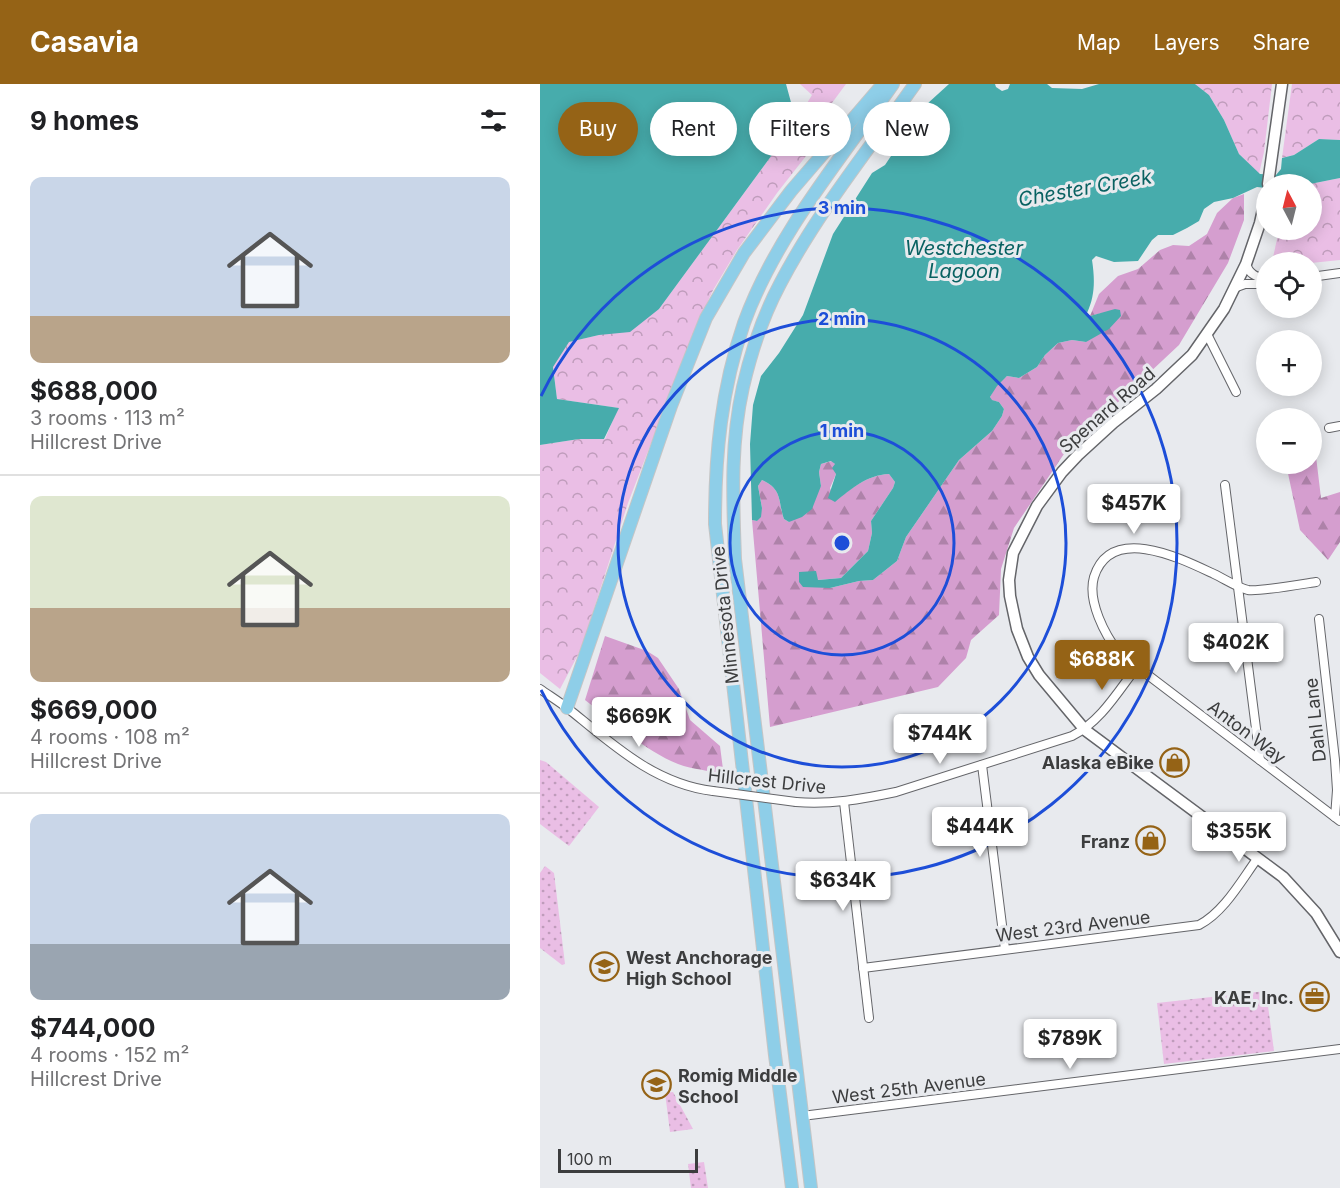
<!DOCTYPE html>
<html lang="en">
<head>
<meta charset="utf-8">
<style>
	:root { --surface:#fff; --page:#f6f6f6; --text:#202124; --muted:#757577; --line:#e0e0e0; --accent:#956316 }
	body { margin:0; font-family:Inter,sans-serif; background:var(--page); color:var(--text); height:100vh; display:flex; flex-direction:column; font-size:22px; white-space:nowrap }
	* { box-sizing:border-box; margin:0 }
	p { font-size:20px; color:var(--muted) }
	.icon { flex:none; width:33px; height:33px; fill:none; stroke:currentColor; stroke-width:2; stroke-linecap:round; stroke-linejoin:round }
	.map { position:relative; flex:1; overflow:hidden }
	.panel { display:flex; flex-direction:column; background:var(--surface); width:540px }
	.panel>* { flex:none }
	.top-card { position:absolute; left:18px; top:18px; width:570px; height:54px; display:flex; gap:12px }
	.needle { width:39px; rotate:353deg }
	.fabs { position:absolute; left:716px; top:90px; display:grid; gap:12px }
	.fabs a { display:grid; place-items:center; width:66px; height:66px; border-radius:50%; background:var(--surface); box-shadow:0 3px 15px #0003; font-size:30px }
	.scale { position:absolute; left:18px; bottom:15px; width:140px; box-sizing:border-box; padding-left:6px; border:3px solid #3c3d3e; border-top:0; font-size:16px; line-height:21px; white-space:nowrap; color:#3c3d3e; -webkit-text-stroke:4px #e8eaee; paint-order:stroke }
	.price { position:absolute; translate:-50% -51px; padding:0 14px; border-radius:6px; background:#fff; color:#222; font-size:20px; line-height:39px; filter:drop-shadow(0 2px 3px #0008) }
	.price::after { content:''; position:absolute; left:50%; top:36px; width:18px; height:14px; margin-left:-9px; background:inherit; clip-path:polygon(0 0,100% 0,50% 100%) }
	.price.active { background:var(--accent); color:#fff }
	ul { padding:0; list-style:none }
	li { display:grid; align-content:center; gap:12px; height:318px; padding:0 30px }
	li+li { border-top:2px solid var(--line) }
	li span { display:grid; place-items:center; height:186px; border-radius:12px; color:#555 }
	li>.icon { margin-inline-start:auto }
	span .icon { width:108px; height:108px; fill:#fffc; stroke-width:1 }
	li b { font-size:26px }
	h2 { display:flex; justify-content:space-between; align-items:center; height:72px; padding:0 30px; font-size:26px }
	.tag { padding:0 21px; border-radius:27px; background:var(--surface); box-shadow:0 3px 15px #0003; font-size:21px; line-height:54px }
	.tag.active { background:var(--accent); color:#fff }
	header { display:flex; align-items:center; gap:36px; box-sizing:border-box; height:84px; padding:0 30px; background:var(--accent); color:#fff }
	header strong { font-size:28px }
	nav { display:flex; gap:33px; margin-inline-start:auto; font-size:21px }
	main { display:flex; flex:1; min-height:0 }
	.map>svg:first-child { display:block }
	.grass { fill:url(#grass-dots) }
	.forest { fill:url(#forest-firs) }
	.park { fill:url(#park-crowns) }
	.water { fill:#47acac }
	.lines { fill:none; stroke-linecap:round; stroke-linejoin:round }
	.minor-casing { stroke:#646569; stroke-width:10 }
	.secondary-casing { stroke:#646569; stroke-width:13 }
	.primary-casing { stroke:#c4c5c5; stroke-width:14 }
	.minor { stroke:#fff; stroke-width:8 }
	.secondary { stroke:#fff; stroke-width:10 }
	.primary { stroke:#8ecee8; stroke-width:12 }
	.minor-bridge-casing { stroke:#646569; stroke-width:10; stroke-linecap:butt }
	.minor-bridge { stroke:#fff; stroke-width:8 }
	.ring { fill:none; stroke:#1d4ed8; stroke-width:3 }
	.labels { text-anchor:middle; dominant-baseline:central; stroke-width:6; stroke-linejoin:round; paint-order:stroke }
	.street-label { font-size:18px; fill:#3c3d3e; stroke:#e8eaee }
	.poi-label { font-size:18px; font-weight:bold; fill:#3c3d3e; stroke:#e8eaee; text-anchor:end }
	.water-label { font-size:20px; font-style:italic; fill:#086161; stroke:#e8eaee }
	.centre { fill:#1d4ed8; stroke:#e8eaee; stroke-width:3 }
	.ring-label { font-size:18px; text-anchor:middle; font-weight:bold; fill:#1d4ed8; stroke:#e8eaee; stroke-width:6; stroke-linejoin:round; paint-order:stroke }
</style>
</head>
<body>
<header>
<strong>Casavia</strong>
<nav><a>Map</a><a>Layers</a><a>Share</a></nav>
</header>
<main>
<section class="panel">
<h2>9 homes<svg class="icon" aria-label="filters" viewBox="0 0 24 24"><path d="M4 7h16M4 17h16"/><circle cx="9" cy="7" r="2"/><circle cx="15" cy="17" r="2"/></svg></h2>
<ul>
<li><span style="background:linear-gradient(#c9d6e8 75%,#b9a48a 0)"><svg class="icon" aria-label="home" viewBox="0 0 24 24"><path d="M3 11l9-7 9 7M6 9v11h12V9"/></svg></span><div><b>$688,000</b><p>3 rooms · 113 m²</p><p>Hillcrest Drive</p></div></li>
<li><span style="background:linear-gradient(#dfe7d0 60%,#b9a48a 0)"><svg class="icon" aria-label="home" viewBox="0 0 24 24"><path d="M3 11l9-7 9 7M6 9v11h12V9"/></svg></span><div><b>$669,000</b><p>4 rooms · 108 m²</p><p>Hillcrest Drive</p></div></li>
<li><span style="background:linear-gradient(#c9d6e8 70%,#9aa5b1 0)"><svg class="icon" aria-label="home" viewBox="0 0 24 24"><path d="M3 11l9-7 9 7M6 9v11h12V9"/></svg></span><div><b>$744,000</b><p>4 rooms · 152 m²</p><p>Hillcrest Drive</p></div></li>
</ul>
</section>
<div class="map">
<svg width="800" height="1104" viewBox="0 0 800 1104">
	<defs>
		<pattern id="grass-dots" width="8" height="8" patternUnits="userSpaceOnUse" patternTransform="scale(1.5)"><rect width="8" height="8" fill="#eabee5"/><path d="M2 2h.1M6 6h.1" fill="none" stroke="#bf9cbb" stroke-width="1.8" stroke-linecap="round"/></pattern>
		<pattern id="forest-firs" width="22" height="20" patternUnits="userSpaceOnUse" patternTransform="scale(1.5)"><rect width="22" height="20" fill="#d59ecf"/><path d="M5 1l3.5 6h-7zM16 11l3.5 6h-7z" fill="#ae82a9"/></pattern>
		<pattern id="park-crowns" width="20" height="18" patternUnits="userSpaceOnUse" patternTransform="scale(1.5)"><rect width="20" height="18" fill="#eabee5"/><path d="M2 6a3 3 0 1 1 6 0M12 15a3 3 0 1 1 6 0" fill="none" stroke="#bf9cbb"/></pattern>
	</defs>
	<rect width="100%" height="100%" fill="#e8eaee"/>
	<!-- grass -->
	<g class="grass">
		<polygon points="0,676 6,678 59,723 29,762 0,740"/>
		<polygon points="5,782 14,789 25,880 22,881 0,864 0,789"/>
		<polygon points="726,907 734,967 624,980 617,919"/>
		<polygon points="133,1008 153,1045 130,1048 125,1009"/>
		<polygon points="164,1078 168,1104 151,1104 148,1080"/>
	</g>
	<!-- forest -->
	<g class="forest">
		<path d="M704 110V136L688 179 639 261 526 367 474 444 461 485 459 531 431 556 426 574 398 603 230 643 212 436 217 437 222 424 218 402 222 396C243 405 238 418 244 435L249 438 281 402 279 388 281 380 292 377 295 380 296 390 290 404 295 417C311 405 327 391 349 390L355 398 353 404 331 437 332 449 328 467 301 494 277 496 268 489 259 488 290 504 319 497 333 496 357 477 366 453 419 376 452 347 462 332 464 325 459 318 451 316 450 313 456 302 467 292 479 294 497 283 505 271 518 259 532 256 546 258 562 229 550 232 559 210 578 192 598 185 620 166 633 161 649 162 667 150 677 129 693 114Z"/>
		<polygon points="772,339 781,414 800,408 800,458 788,476 760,446 746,380 771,380"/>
		<path d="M65 552 107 567 118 574 139 605 150 636 180 662 184 693C170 685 153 686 138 680 104 666 74 638 45 616Z"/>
	</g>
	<!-- park -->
	<g class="park">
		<polygon points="260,0 306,0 289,23 296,30 284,49 237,109 197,166 172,208 152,253 88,419 41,565 20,605 0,589 0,361 39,355 65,355 78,324 17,315 13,282 28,258 59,251 119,225 251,45 272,11"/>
		<polygon points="655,0 732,0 724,68 719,90 699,70 684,36 669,11"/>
		<polygon points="752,0 800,0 800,56 779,55 754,71 742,74"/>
		<polygon points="800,94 800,176 771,179 732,178 739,146 771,146 770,100"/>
	</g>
	<!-- water -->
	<g class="water">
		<polygon points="0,0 246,0 252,22 251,45 119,225 90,248 59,251 29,258 13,283 17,315 79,324 64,355 39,355 0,361"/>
		<path d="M409 0H455L456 3 462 7 468 5 470 0H507L512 4 542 5 559 0H655L669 11 684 36 699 70 720 90 736 91 741 85 742 74 754 71 779 55 800 56V94L770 100H726V104L717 103 693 114 674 118 664 125 659 137 647 144 633 151H618L612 156 598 177 574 178 556 172 552 176C555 196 555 212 547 229L550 232 575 225 580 226 581 232 569 245 546 258 532 256 518 259 505 271 497 283 479 294 467 292 457 302 450 313 452 316 459 318 464 325 462 332 452 347 419 376 366 453 357 477 333 496 319 497 290 504 263 503 259 498V488L276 487 278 496 301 494 328 467 332 449 331 437 353 404 355 398 349 390C327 391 311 405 295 418L288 414 296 390 292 384 295 380 291 377 281 380 279 388 281 402 272 425 262 433 249 438 244 435C238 418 243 405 222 396L218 402 222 424 221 433 217 437 212 436 210 360 213 321 221 292 239 269 263 231 293 150 332 89 345 81 355 66 369 63 367 47 376 30Z"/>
	</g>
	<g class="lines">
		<defs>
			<g id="minor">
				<path d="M706 180C709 190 716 193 726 195"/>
				<polyline points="771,193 800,189"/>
				<polyline points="694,204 705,200 726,200"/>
				<polyline points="667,250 696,308"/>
				<polyline points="789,344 800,342"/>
				<polyline points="685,401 720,676"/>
				<path d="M776 498C763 500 717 508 708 506 696 503 685 495 674 490 642 475 571 439 554 493 547 517 565 551 579 569L800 737"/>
				<polyline points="779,535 795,676 797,706 795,733"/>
				<path d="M0 605C10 612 21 619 30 626 73 661 115 700 173 707"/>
				<polyline points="442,681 465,865"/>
				<path d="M256 718C290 721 322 715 356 708L532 652C560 638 577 609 596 584"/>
				<polyline points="304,718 329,934"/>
				<path d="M323 884 659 841C684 828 701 797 717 775"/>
				<polyline points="262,1032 800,965"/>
			</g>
			<g id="secondary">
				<polyline points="728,100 742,0"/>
				<polyline points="726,112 720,139 706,180 684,225 652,271 616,305 573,339 538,371 522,388 497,422 473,469 469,496 470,512 477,545 488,573 499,591 545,646 743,793 776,829 800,868"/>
			</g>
			<g id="primary">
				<polyline points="27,624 131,322 166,234 204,169 251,107 343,0"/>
				<path d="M252 1104 235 971 175 440C175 371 181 306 204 239 236 151 300 76 353 0"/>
				<path d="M271 1104 195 475C193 416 190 361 203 303 211 268 223 232 240 200 277 129 329 65 375 0"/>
			</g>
		</defs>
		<!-- minor casing -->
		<use href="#minor" class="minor-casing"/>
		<!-- secondary casing -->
		<use href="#secondary" class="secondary-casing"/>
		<!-- primary casing -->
		<use href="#primary" class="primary-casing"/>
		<!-- minor -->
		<use href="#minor" class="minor"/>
		<!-- secondary -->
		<use href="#secondary" class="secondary"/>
		<!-- primary -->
		<use href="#primary" class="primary"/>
		<defs>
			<polyline id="minor-bridge" points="173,707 256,718"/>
		</defs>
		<!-- minor-bridge casing -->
		<use href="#minor-bridge" class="minor-bridge-casing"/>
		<!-- minor-bridge -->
		<use href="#minor-bridge" class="minor-bridge"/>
	</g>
	<!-- distance rings -->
	<g class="ring">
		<circle cx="302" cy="459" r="112"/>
		<circle cx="302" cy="459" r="224"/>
		<path d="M1 312A335 335 0 1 1 1 606"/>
	</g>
	<!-- icons -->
	<defs>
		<symbol id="shop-ring" viewBox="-11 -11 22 22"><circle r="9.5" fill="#e8eaee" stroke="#956316" stroke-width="1.5"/><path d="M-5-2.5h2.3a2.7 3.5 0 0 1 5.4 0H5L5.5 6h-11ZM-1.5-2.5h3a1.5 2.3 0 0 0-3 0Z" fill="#956316"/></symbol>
		<symbol id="school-ring" viewBox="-11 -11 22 22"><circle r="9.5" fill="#e8eaee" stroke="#956316" stroke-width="1.5"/><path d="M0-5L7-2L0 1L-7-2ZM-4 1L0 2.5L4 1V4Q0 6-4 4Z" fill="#956316"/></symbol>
		<symbol id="office-ring" viewBox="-11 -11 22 22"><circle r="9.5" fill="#e8eaee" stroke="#956316" stroke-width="1.5"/><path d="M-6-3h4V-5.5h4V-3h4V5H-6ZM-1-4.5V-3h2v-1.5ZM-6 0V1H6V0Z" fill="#956316"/></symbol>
	</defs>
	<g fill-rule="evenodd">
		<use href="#shop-ring" x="618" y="662" width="33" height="33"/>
		<use href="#shop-ring" x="594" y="740" width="33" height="33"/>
		<use href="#school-ring" x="48" y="866" width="33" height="33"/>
		<use href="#office-ring" x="758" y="896" width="33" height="33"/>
		<use href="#school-ring" x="100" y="984" width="33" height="33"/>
	</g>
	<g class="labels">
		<!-- street labels -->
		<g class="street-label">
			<text transform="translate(567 326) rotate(-41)">Spenard Road</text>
			<text transform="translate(185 531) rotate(-96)">Minnesota Drive</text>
			<text transform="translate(775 636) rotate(-96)">Dahl Lane</text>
			<text transform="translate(707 648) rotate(37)">Anton Way</text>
			<text transform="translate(227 697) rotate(6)">Hillcrest Drive</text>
			<text transform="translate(533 842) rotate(-7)">West 23rd Avenue</text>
			<text transform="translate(369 1004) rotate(-7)">West 25th Avenue</text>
		</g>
		<!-- poi labels -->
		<g class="poi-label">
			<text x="614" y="678">Alaska eBike</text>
			<text x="590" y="757">Franz</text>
			<text x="86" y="873" text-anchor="start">West Anchorage<tspan x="86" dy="21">High School</tspan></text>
			<text x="754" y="913">KAE, Inc.</text>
			<text x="138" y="991" text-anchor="start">Romig Middle<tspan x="138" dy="21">School</tspan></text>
		</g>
		<!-- water labels -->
		<g class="water-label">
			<text transform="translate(545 104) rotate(-10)">Chester Creek</text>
			<text x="424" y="164">Westchester<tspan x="424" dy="23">Lagoon</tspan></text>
		</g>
	</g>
	<circle cx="302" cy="459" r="9" class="centre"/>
	<g class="ring-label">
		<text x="302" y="130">3 min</text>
		<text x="302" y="241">2 min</text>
		<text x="302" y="353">1 min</text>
	</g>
</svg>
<div class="fabs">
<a><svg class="needle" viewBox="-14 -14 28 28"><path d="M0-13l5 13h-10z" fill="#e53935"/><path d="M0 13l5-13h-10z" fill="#757577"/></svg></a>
<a><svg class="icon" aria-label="locate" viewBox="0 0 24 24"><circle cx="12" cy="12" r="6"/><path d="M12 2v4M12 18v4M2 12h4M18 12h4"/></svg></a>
<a>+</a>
<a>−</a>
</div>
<div class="scale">100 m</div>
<b class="price" style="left:594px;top:451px">$457K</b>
<b class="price" style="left:696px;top:590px">$402K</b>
<b class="price active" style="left:562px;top:607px">$688K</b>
<b class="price" style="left:99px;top:664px">$669K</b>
<b class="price" style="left:400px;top:681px">$744K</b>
<b class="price" style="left:440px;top:774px">$444K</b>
<b class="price" style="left:699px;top:779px">$355K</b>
<b class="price" style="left:303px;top:828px">$634K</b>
<b class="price" style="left:530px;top:986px">$789K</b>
<div class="top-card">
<a class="tag active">Buy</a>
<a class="tag">Rent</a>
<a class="tag">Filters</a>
<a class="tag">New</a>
</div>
</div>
</main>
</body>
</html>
